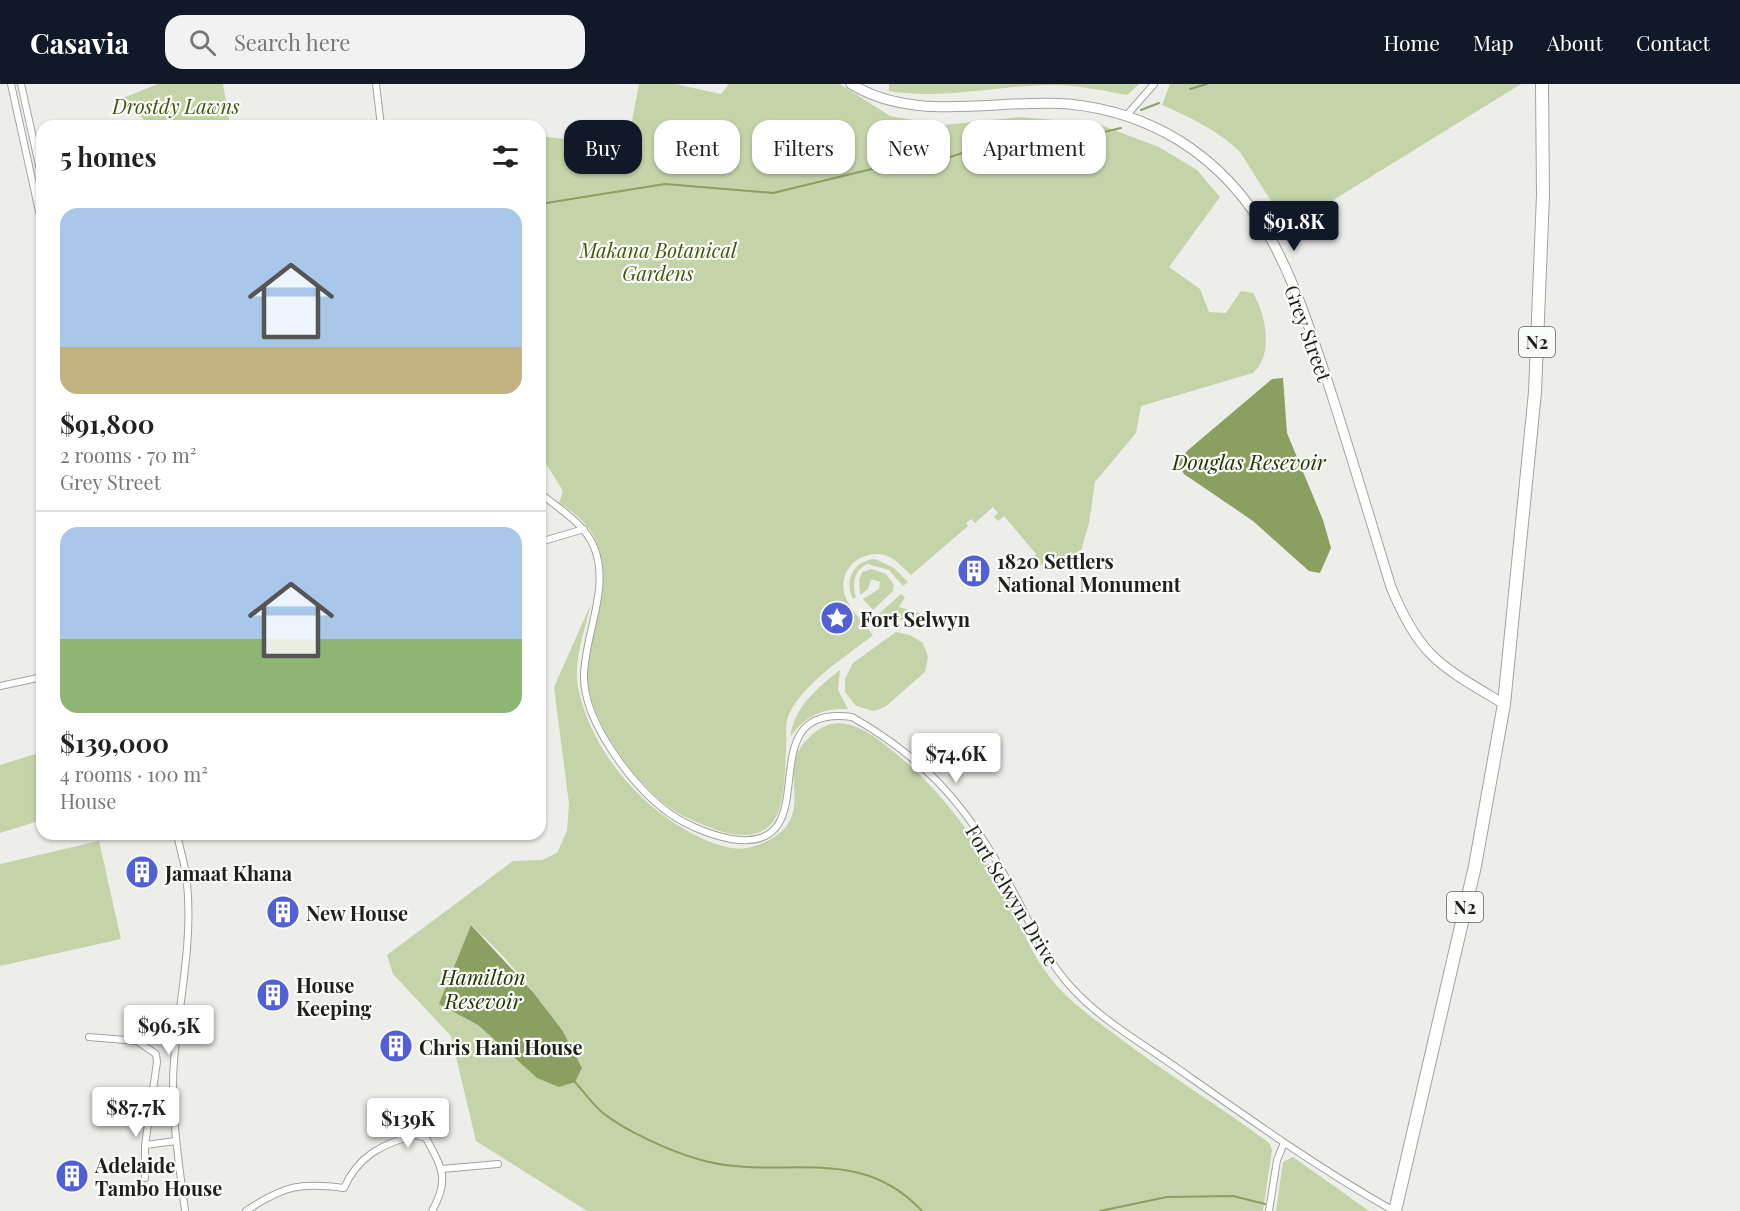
<!DOCTYPE html>
<html lang="en">
<head>
<meta charset="utf-8">
<style>
	:root { --surface:#fff; --page:#f2f2f2; --text:#222; --muted:#767676; --line:#e0e0e0; --accent:#111827 }
	body { margin:0; font-family:"Playfair Display",serif; background:var(--page); color:var(--text); height:100vh; display:flex; flex-direction:column; font-size:22px; white-space:nowrap }
	* { box-sizing:border-box; margin:0 }
	p { font-size:20px; color:var(--muted) }
	.icon { flex:none; width:33px; height:33px; fill:none; stroke:currentColor; stroke-width:2; stroke-linecap:round; stroke-linejoin:round }
	.map { position:relative; flex:1; overflow:hidden }
	.panel { position:absolute; left:36px; top:36px; width:510px; height:720px; display:flex; flex-direction:column; background:var(--surface); border-radius:18px; box-shadow:0 2px 4px #0004 }
	.panel>* { flex:none }
	.top-card { position:absolute; left:564px; top:36px; width:570px; height:54px; display:flex; gap:12px }
	.price { position:absolute; translate:-50% -51px; padding:0 14px; border-radius:6px; background:#fff; color:#222; font-size:20px; line-height:39px; filter:drop-shadow(0 2px 3px #0008) }
	.price::after { content:''; position:absolute; left:50%; top:36px; width:18px; height:14px; margin-left:-9px; background:inherit; clip-path:polygon(0 0,100% 0,50% 100%) }
	.price.current { background:var(--accent); color:#fff }
	ul { padding:0; list-style:none }
	li { display:grid; align-content:center; gap:12px; height:318px; padding:0 24px }
	li+li { border-top:2px solid var(--line) }
	li span { display:grid; place-items:center; height:186px; border-radius:18px; color:#555 }
	li>.icon { margin-inline-start:auto }
	span .icon { width:108px; height:108px; fill:#fffc; stroke-width:1 }
	li b { font-size:26px }
	h2 { display:flex; justify-content:space-between; align-items:center; height:72px; padding:0 24px; font-size:26px }
	.chip { padding:0 21px; border-radius:18px; background:var(--surface); box-shadow:0 2px 4px #0004; font-size:21px; line-height:54px }
	.chip.current { background:var(--accent); color:#fff }
	header { display:flex; align-items:center; gap:36px; box-sizing:border-box; height:84px; padding:0 30px; background:var(--accent); color:#fff }
	header strong { font-size:28px }
	nav { display:flex; gap:33px; margin-inline-start:auto; font-size:21px }
	.search { width:420px; height:54px; background:var(--page); display:flex; align-items:center; gap:15px; box-sizing:border-box; padding:0 21px; border-radius:18px; color:var(--muted); font-size:22px }
	.map>svg:first-child { display:block }
	.green { fill:#c5d3a9; fill-rule:evenodd }
	.water { fill:#8b9f61 }
	.lines { fill:none; stroke-linecap:round; stroke-linejoin:round }
	.stream { stroke:#8b9f61; stroke-width:2 }
	.street-casing { stroke:#a2a3a0; stroke-width:8 }
	.secondary-casing { stroke:#a2a3a0; stroke-width:11 }
	.highway-casing { stroke:#a2a3a0; stroke-width:14 }
	.street { stroke:#fff; stroke-width:6 }
	.secondary { stroke:#fff; stroke-width:9 }
	.highway { stroke:#fff; stroke-width:12 }
	.labels { text-anchor:middle; dominant-baseline:central; stroke-width:4.5; stroke-linejoin:round; paint-order:stroke }
	.shield { fill:#fafcf8; stroke:#61615f; stroke-width:1.5 }
	.shield-label { font-size:18px; font-weight:bold; fill:#1f1f1e }
	.park-label { font-size:20px; font-style:italic; fill:#43550f; stroke:#fafcf8 }
	.street-label { font-size:20px; fill:#1f1f1e; stroke:#fafcf8 }
	.poi-label { font-size:20px; font-weight:bold; fill:#1f1f1e; stroke:#fafcf8; text-anchor:start }
	.water-label { font-size:21px; font-style:italic; fill:#273303; stroke:#fafcf8 }
</style>
</head>
<body>
<header>
<strong>Casavia</strong>
<div class="search"><svg class="icon" aria-label="search" viewBox="0 0 24 24"><circle cx="10" cy="10" r="6"/><path d="M15 15l6 6"/></svg>Search here</div>
<nav><a>Home</a><a>Map</a><a>About</a><a>Contact</a></nav>
</header>
<div class="map">
<svg width="1740" height="1127" viewBox="0 0 1740 1127">
	<rect width="100%" height="100%" fill="#edeeea"/>
	<!-- green -->
	<g class="green">
		<polygon points="158,0 223,0 230,42 150,42 123,14"/>
		<path d="M639 0H675L721 10 729 0H840L890 32 944 41 1021 33 1098 40 1159 63 1197 86 1220 113 1169 183 1200 205 1209 228 1226 229 1241 207 1253 209C1266 231 1274 271 1253 289L1141 322 1136 349 1095 398 1089 439 1078 477 1066 485 1052 477 1036 483 1030 475 1036 470 1004 432 998 437 994 433 998 429 993 423 975 439 971 435 966 439 968 442 911 491C903 484 895 474 885 471 862 465 839 484 844 508 847 523 864 539 873 551 846 573 807 596 790 628 784 640 787 650 786 663 785 685 786 731 767 744 752 755 730 751 714 745 700 740 686 734 673 726 639 704 593 641 588 600 583 553 611 514 599 466 593 443 577 430 559 419L563 407 540 370V52L627 63Z"/>
		<path d="M889 0H1139L1127 11C1101 6 1077 1 1050 1 995 2 944 16 889 7Z"/>
		<path d="M1170 0H1521L1288 144 1240 68C1218 46 1191 34 1162 21Z"/>
		<path d="M875 475 894 484 908 498 903 502 889 486 867 480C854 486 852 500 856 513L853 515C844 496 853 477 875 475Z"/>
		<polygon points="872,485 886,490 894,501 893,507 873,526 863,515 879,505 880,498 871,495 868,505 860,511 859,496 862,488"/>
		<polygon points="901,510 905,513 899,523 920,529 916,538 896,535 876,543 871,537"/>
		<path d="M591 520C585 546 573 577 578 603 590 665 639 722 693 750 709 758 729 767 747 764 762 761 782 752 789 738 799 721 792 700 794 682 796 668 803 658 814 649 838 629 862 643 884 660 935 699 975 750 1004 808 1018 834 1028 864 1046 888 1064 914 1091 933 1117 952 1166 990 1220 1022 1269 1059L1272 1066 1263 1127H587L476 1057 451 952 393 890 387 871 513 777 542 776 557 769 567 747 569 720 554 603ZM471 841C516 881 554 931 582 984L537 994 478 941 440 920Z"/>
		<polygon points="896,548 910,551 923,559 928,573 925,588 885,623 874,627 856,622 845,608 845,595 853,579"/>
		<path d="M840 586 838 606 848 625C821 624 806 632 790 653 795 622 816 605 840 586Z"/>
		<polygon points="42,668 42,736 0,749 0,681"/>
		<polygon points="99,757 121,855 0,882 0,780"/>
		<polygon points="1293,1073 1369,1127 1276,1127 1283,1078"/>
	</g>
	<!-- water -->
	<g class="water">
		<polygon points="1283,294 1287,349 1323,436 1331,464 1320,489 1309,487 1253,437 1184,390 1178,379 1187,367 1272,295"/>
		<polygon points="471,841 533,908 562,946 582,984 575,998 559,1003 537,994 478,941 439,920"/>
	</g>
	<g class="lines">
		<!-- stream -->
		<g class="stream">
			<polyline points="1190,5 1207,0"/>
			<polyline points="1141,26 1159,19"/>
			<polyline points="540,120 665,100 773,109 880,83 947,74 987,61 1074,55 1121,44"/>
			<path d="M575 998C584 1008 593 1021 603 1029 627 1048 672 1068 701 1076 779 1098 857 1057 922 1127"/>
			<polyline points="1100,1127 1167,1113 1233,1112 1265,1120"/>
		</g>
		<defs>
			<g id="street">
				<polyline points="11,0 42,141"/>
				<polyline points="21,0 42,95"/>
				<polyline points="376,0 381,42"/>
				<polyline points="1126,32 1154,0"/>
				<path d="M540 409C559 425 584 439 594 463 611 504 584 551 584 593 584 638 633 703 669 729 686 741 710 751 731 755 834 771 743 618 852 633 922 673 963 717 1002 787 1025 826 1041 871 1072 904 1101 936 1142 959 1177 984 1248 1034 1318 1084 1394 1127"/>
				<polyline points="540,458 584,445"/>
				<polyline points="0,602 42,593"/>
				<path d="M177 750C180 766 186 783 187 799 193 859 179 917 174 977 170 1026 179 1078 185 1127"/>
				<polyline points="89,953 137,957 156,970 157,978 145,1061"/>
				<polyline points="442,1085 498,1080"/>
				<polyline points="145,1094 145,1061 176,1057"/>
				<path d="M246 1127C283 1102 300 1098 344 1104 358 1072 382 1060 415 1051L426 1054C442 1084 450 1095 432 1127"/>
				<polyline points="1269,1127 1277,1076 1284,1059"/>
			</g>
			<path id="secondary" d="M851 0C916 40 997 14 1069 20 1109 24 1146 36 1180 57 1269 113 1296 204 1328 299 1350 367 1370 435 1391 503 1420 574 1441 582 1504 620"/>
			<polyline id="highway" points="1395,1127 1475,782 1504,620 1535,308 1543,111 1542,0"/>
		</defs>
		<!-- street casing -->
		<use href="#street" class="street-casing"/>
		<!-- secondary casing -->
		<use href="#secondary" class="secondary-casing"/>
		<!-- highway casing -->
		<use href="#highway" class="highway-casing"/>
		<!-- street -->
		<use href="#street" class="street"/>
		<!-- secondary -->
		<use href="#secondary" class="secondary"/>
		<!-- highway -->
		<use href="#highway" class="highway"/>
	</g>
	<!-- icons -->
	<defs>
		<symbol id="building-disc" viewBox="-11 -11 22 22"><circle r="9.5" fill="#5160d6" stroke="#fafcf8"/><path d="M-4-6H4V6H1V3H-1V6H-4ZM-2.5-4.3h1.7v1.8h-1.7ZM.8-4.3h1.7v1.8H.8ZM-2.5-1h1.7V.8h-1.7ZM.8-1h1.7V.8H.8Z" fill="#fff"/></symbol>
		<symbol id="sight-disc" viewBox="-11 -11 22 22"><circle r="9.5" fill="#5160d6" stroke="#fafcf8"/><path d="M0-6L1.8-2.2L6-1.7L2.9 1.2L3.7 5.4L0 3.3L-3.7 5.4L-2.9 1.2L-6-1.7L-1.8-2.2Z" fill="#fff"/></symbol>
	</defs>
	<g fill-rule="evenodd">
		<use href="#building-disc" x="955" y="468" width="38" height="38"/>
		<use href="#sight-disc" x="818" y="515" width="38" height="38"/>
		<use href="#building-disc" x="123" y="769" width="38" height="38"/>
		<use href="#building-disc" x="264" y="809" width="38" height="38"/>
		<use href="#building-disc" x="254" y="892" width="38" height="38"/>
		<use href="#building-disc" x="377" y="943" width="38" height="38"/>
		<use href="#building-disc" x="53" y="1073" width="38" height="38"/>
	</g>
	<g class="labels">
		<!-- shield labels -->
		<g class="shield">
			<rect x="1519" y="243" width="36" height="30" rx="4.5"/>
			<rect x="1447" y="808" width="36" height="30" rx="4.5"/>
		</g>
		<g class="shield-label">
			<text x="1537" y="258">N2</text>
			<text x="1465" y="823">N2</text>
		</g>
		<!-- park labels -->
		<g class="park-label">
			<text x="176" y="21">Drostdy Lawns</text>
			<text x="658" y="165">Makana Botanical<tspan x="658" dy="23">Gardens</tspan></text>
		</g>
		<!-- street labels -->
		<g class="street-label">
			<text transform="translate(1309 249) rotate(70)">Grey Street</text>
			<text transform="translate(1013 811) rotate(59)">Fort Selwyn Drive</text>
		</g>
		<!-- poi labels -->
		<g class="poi-label">
			<text x="997" y="476">1820 Settlers<tspan x="997" dy="23">National Monument</tspan></text>
			<text x="860" y="534">Fort Selwyn</text>
			<text x="165" y="788">Jamaat Khana</text>
			<text x="306" y="828">New House</text>
			<text x="296" y="900">House<tspan x="296" dy="23">Keeping</tspan></text>
			<text x="419" y="962">Chris Hani House</text>
			<text x="95" y="1080">Adelaide<tspan x="95" dy="23">Tambo House</tspan></text>
		</g>
		<!-- water labels -->
		<g class="water-label">
			<text x="1249" y="377">Douglas Resevoir</text>
			<text x="483" y="892">Hamilton<tspan x="483" dy="24">Resevoir</tspan></text>
		</g>
	</g>
</svg>
<b class="price current" style="left:1294px;top:168px">$91.8K</b>
<b class="price" style="left:956px;top:700px">$74.6K</b>
<b class="price" style="left:169px;top:972px">$96.5K</b>
<b class="price" style="left:136px;top:1054px">$87.7K</b>
<b class="price" style="left:408px;top:1065px">$139K</b>
<div class="top-card">
<a class="chip current">Buy</a>
<a class="chip">Rent</a>
<a class="chip">Filters</a>
<a class="chip">New</a>
<a class="chip">Apartment</a>
</div>
<section class="panel">
<h2>5 homes<svg class="icon" aria-label="filters" viewBox="0 0 24 24"><path d="M4 7h16M4 17h16"/><circle cx="9" cy="7" r="2"/><circle cx="15" cy="17" r="2"/></svg></h2>
<ul>
<li><span style="background:linear-gradient(#a9c7e8 75%,#c2b280 0)"><svg class="icon" aria-label="home" viewBox="0 0 24 24"><path d="M3 11l9-7 9 7M6 9v11h12V9"/></svg></span><div><b>$91,800</b><p>2 rooms · 70 m²</p><p>Grey Street</p></div></li>
<li><span style="background:linear-gradient(#a9c7e8 60%,#8fb573 0)"><svg class="icon" aria-label="home" viewBox="0 0 24 24"><path d="M3 11l9-7 9 7M6 9v11h12V9"/></svg></span><div><b>$139,000</b><p>4 rooms · 100 m²</p><p>House</p></div></li>
</ul>
</section>
</div>
</body>
</html>
